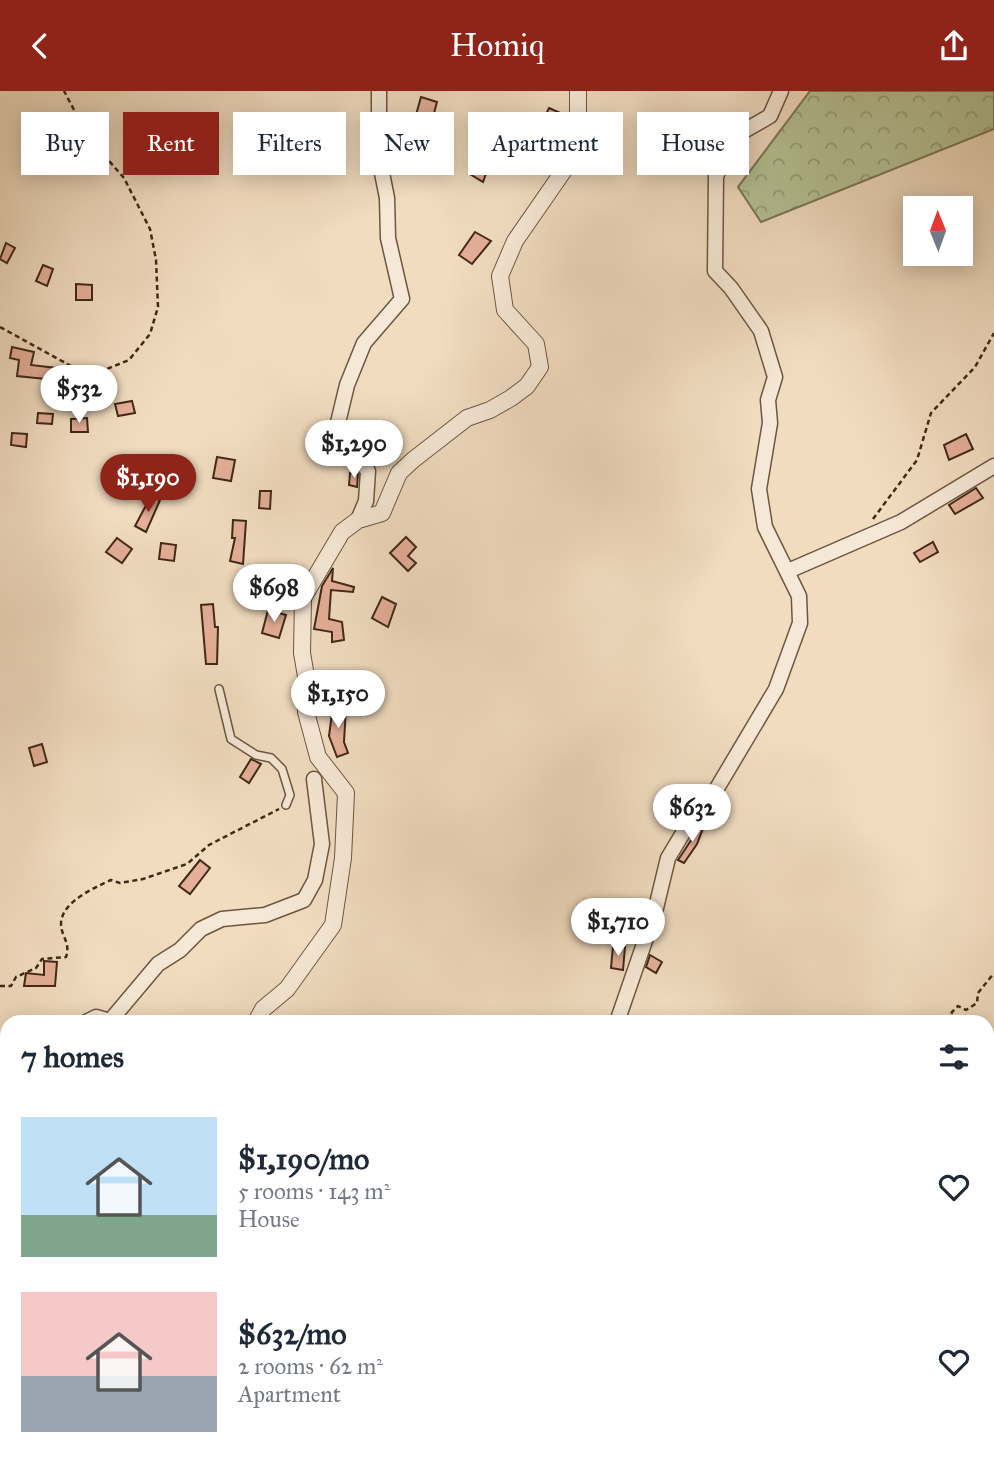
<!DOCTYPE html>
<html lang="en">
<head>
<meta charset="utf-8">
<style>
	:root { --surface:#fff; --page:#f6f6f7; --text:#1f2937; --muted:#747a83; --accent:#8f2418 }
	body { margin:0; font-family:"IM FELL Great Primer",serif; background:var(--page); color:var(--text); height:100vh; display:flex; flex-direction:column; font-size:26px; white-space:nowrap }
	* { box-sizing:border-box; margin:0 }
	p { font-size:23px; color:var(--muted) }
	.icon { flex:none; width:38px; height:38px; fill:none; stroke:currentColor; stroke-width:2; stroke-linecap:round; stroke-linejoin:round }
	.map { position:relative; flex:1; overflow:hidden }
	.drawer { position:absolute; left:0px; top:924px; width:994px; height:450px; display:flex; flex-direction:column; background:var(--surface); border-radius:21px 21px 0 0; box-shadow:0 4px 18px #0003 }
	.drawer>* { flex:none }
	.hud { position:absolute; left:21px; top:21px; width:952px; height:63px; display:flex; gap:14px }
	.needle { width:46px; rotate:359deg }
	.controls { position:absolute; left:903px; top:105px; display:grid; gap:14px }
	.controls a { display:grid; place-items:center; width:70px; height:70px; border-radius:0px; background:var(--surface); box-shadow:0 4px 18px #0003; font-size:35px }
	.price { position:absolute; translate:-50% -60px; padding:0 16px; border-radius:24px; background:#fff; color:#222; font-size:23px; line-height:46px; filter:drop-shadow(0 2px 4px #0008) }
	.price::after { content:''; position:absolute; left:50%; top:42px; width:21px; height:16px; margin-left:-10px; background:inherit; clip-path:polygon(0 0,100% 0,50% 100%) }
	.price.current { background:var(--accent); color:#fff }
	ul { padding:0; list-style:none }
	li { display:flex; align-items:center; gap:21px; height:175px; padding:0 21px }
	li span { display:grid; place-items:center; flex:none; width:196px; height:140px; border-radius:0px; color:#555 }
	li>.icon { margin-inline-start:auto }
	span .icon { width:84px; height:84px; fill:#fffc; stroke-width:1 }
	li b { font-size:30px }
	h2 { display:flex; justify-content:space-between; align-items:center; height:84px; padding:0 21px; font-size:30px }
	.tag { padding:0 24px; border-radius:0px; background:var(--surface); box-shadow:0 4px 18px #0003; font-size:24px; line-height:63px }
	.tag.current { background:var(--accent); color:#fff }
	header { display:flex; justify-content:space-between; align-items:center; height:91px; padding:0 21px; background:var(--accent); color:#fff; font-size:32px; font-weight:600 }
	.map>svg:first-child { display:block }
	.forest { fill:url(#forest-crowns); stroke:#7b7656; stroke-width:2 }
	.building { fill:#e5af99; stroke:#412917; stroke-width:2 }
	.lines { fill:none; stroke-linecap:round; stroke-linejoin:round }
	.service-casing { stroke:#6d5641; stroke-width:10 }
	.minor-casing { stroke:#6d5641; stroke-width:17 }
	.tertiary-casing { stroke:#6d5641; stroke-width:18 }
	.path { stroke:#412917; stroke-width:2.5; stroke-dasharray:5 3.5; stroke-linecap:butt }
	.service { stroke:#f6e8d6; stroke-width:7 }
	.minor { stroke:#f6e8d6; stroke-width:14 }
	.tertiary { stroke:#f6e8d6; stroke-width:16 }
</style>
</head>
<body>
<header><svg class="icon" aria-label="back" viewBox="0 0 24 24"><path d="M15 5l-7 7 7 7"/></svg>Homiq<svg class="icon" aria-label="share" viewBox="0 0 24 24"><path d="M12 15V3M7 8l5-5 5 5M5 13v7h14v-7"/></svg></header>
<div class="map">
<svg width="994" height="1373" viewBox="0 0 994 1373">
	<defs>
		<pattern id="forest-crowns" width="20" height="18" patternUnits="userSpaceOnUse" patternTransform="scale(1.75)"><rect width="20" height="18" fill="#b5c296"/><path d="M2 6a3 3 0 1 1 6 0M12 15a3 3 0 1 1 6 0" fill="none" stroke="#959e79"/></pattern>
	</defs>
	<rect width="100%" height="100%" fill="#f1dcc0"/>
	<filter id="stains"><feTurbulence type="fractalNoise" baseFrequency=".00286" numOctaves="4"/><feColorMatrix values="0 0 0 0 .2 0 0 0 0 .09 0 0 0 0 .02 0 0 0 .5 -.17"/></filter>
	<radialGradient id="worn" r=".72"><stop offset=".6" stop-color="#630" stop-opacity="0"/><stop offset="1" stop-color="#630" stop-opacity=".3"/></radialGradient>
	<!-- forest -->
	<polygon class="forest" points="810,0 994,0 994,38 761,131 738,96"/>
	<!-- building -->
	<g class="building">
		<polygon points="421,6 437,11 426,52 429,52 428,71 416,71 416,47 420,33 414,31"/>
		<polygon points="549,17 567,25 555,48 538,40"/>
		<polygon points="325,34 336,37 332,53 321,50"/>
		<polygon points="489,41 499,46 483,91 470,83"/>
		<polygon points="475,141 491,150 472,173 459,164"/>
		<polygon points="6,152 15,157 7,172 0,168"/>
		<polygon points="43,174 53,178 47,195 36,190"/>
		<polygon points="76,193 92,194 92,209 76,209"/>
		<polygon points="12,256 34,261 31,274 56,277 55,289 17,285 19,269 10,267"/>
		<polygon points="132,310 135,322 118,325 115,313"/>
		<polygon points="38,322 53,323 52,333 37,332"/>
		<polygon points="87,327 88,341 71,341 71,328"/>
		<polygon points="12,342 27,343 26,356 11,354"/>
		<polygon points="966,343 973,358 949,369 944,354"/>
		<polygon points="217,366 235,369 231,390 213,387"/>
		<polygon points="350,382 358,383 357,396 349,394"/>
		<polygon points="976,397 983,407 955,423 949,414"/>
		<polygon points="260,400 271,400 270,418 259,417"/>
		<polygon points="151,405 160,409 146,441 135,435"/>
		<polygon points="233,429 246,430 243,473 230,470 235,447 232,447"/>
		<polygon points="406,446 416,456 408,465 416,472 408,480 390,462"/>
		<polygon points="117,447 132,458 122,472 106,461"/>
		<polygon points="933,451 938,461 920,471 914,462"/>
		<polygon points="161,452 176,454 174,470 159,468"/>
		<polygon points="333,477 332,490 354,496 353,501 331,499 329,528 342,531 344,549 332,551 332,541 314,538 322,495"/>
		<polygon points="382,506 396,513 388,536 372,527"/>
		<polygon points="213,513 215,536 218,536 217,573 206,573 201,514"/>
		<polygon points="268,519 286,524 279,547 262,542"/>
		<polygon points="333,615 346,616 344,651 348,662 337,666 329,645"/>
		<polygon points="42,653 47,671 34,675 29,657"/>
		<polygon points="251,668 261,673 249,692 240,686"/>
		<polygon points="709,722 697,753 684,772 678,769"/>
		<polygon points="200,769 210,777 190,803 179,795"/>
		<polygon points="613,855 625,856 623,879 611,877"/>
		<polygon points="650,864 662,871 656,882 646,876"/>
		<polygon points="44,870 57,871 55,895 24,895 26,882 44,884"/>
	</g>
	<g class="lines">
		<defs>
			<polyline id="service" points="219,598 231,648 256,664 271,667 282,678 290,704 286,714"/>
			<g id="minor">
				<polyline points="358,429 366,410 368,380 336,340 347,294 364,252 402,208 388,147 387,107 379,67 379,0"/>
				<polyline points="788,480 901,431 994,375"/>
				<polyline points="86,931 96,926 110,930 158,873 180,859 201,838 222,828 265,824 304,809 315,789 322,753 314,688"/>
				<polyline points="617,931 655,821 668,767 698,717 710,709 776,598 800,532 799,505 765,436 759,398 770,332 768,309 775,286 761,240 731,197 715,180 716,85 737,44 770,25 781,0"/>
				<polyline points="0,1038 7,1033"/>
				<polyline points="0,1063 7,1075"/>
				<polyline points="0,1102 7,1095"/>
				<polyline points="0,1125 7,1129"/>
				<polyline points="21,1373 23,1367"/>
			</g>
			<g id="tertiary">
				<polyline points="256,931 263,918 287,898 333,834 343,767 346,702 318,666 306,621 308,597 302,562 303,507 342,441 358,429 382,422 399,382 413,369 467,327 490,319 511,307 527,295 540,276 536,253 505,219 500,185 515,150 578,59 578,0"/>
				<polyline points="326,1367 326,1373"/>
			</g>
		</defs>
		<!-- service casing -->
		<use href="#service" class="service-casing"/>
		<!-- minor casing -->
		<use href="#minor" class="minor-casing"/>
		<!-- tertiary casing -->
		<use href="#tertiary" class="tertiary-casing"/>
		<!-- path -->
		<g class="path">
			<polyline points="0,236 80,280 102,280 129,269 150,243 158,216 156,169 150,138 124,87 89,47 64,0"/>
			<polyline points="873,428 917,369 931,322 975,276 994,242"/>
			<path d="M0 895H11L16 886 36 877 42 868 66 866C71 852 61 845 61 833 61 811 94 797 111 789L120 792 143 788 187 773 209 754 279 718"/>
			<polyline points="949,931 952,921 958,915 966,919 977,912 978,902 994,882"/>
			<polyline points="825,1367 835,1373"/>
			<polyline points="891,1367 892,1373"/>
			<polyline points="794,1373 813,1367"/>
		</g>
		<!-- service -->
		<use href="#service" class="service"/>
		<!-- minor -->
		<use href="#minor" class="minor"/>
		<!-- tertiary -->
		<use href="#tertiary" class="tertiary"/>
	</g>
	<rect width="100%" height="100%" filter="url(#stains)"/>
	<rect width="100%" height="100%" fill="url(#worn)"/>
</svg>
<div class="controls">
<a><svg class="needle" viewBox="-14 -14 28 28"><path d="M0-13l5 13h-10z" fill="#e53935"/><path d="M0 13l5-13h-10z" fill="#747a83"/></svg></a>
</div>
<b class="price" style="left:79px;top:334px">$532</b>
<b class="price" style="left:354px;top:389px">$1,290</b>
<b class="price current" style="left:148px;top:423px">$1,190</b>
<b class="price" style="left:274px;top:533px">$698</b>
<b class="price" style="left:338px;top:639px">$1,150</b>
<b class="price" style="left:692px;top:753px">$632</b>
<b class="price" style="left:618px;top:867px">$1,710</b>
<div class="hud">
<a class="tag">Buy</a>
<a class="tag current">Rent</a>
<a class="tag">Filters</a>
<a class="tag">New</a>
<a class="tag">Apartment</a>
<a class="tag">House</a>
</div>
<section class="drawer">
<h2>7 homes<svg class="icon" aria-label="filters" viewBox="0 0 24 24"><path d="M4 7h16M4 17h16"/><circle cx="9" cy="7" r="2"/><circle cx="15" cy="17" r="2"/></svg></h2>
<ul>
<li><span style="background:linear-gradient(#bfe0f5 70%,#7fa58c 0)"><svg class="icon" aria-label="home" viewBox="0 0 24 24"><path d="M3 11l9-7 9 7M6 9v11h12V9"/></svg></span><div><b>$1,190/mo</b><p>5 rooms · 143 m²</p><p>House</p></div><svg class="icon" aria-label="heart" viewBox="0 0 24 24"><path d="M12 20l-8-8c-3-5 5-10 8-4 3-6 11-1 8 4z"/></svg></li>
<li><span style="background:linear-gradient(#f6c9c9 60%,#9aa5b1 0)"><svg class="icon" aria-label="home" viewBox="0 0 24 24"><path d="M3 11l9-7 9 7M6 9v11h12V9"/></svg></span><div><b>$632/mo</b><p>2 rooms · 62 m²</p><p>Apartment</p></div><svg class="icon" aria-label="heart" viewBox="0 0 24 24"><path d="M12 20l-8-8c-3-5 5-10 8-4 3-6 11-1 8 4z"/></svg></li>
</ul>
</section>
</div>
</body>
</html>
